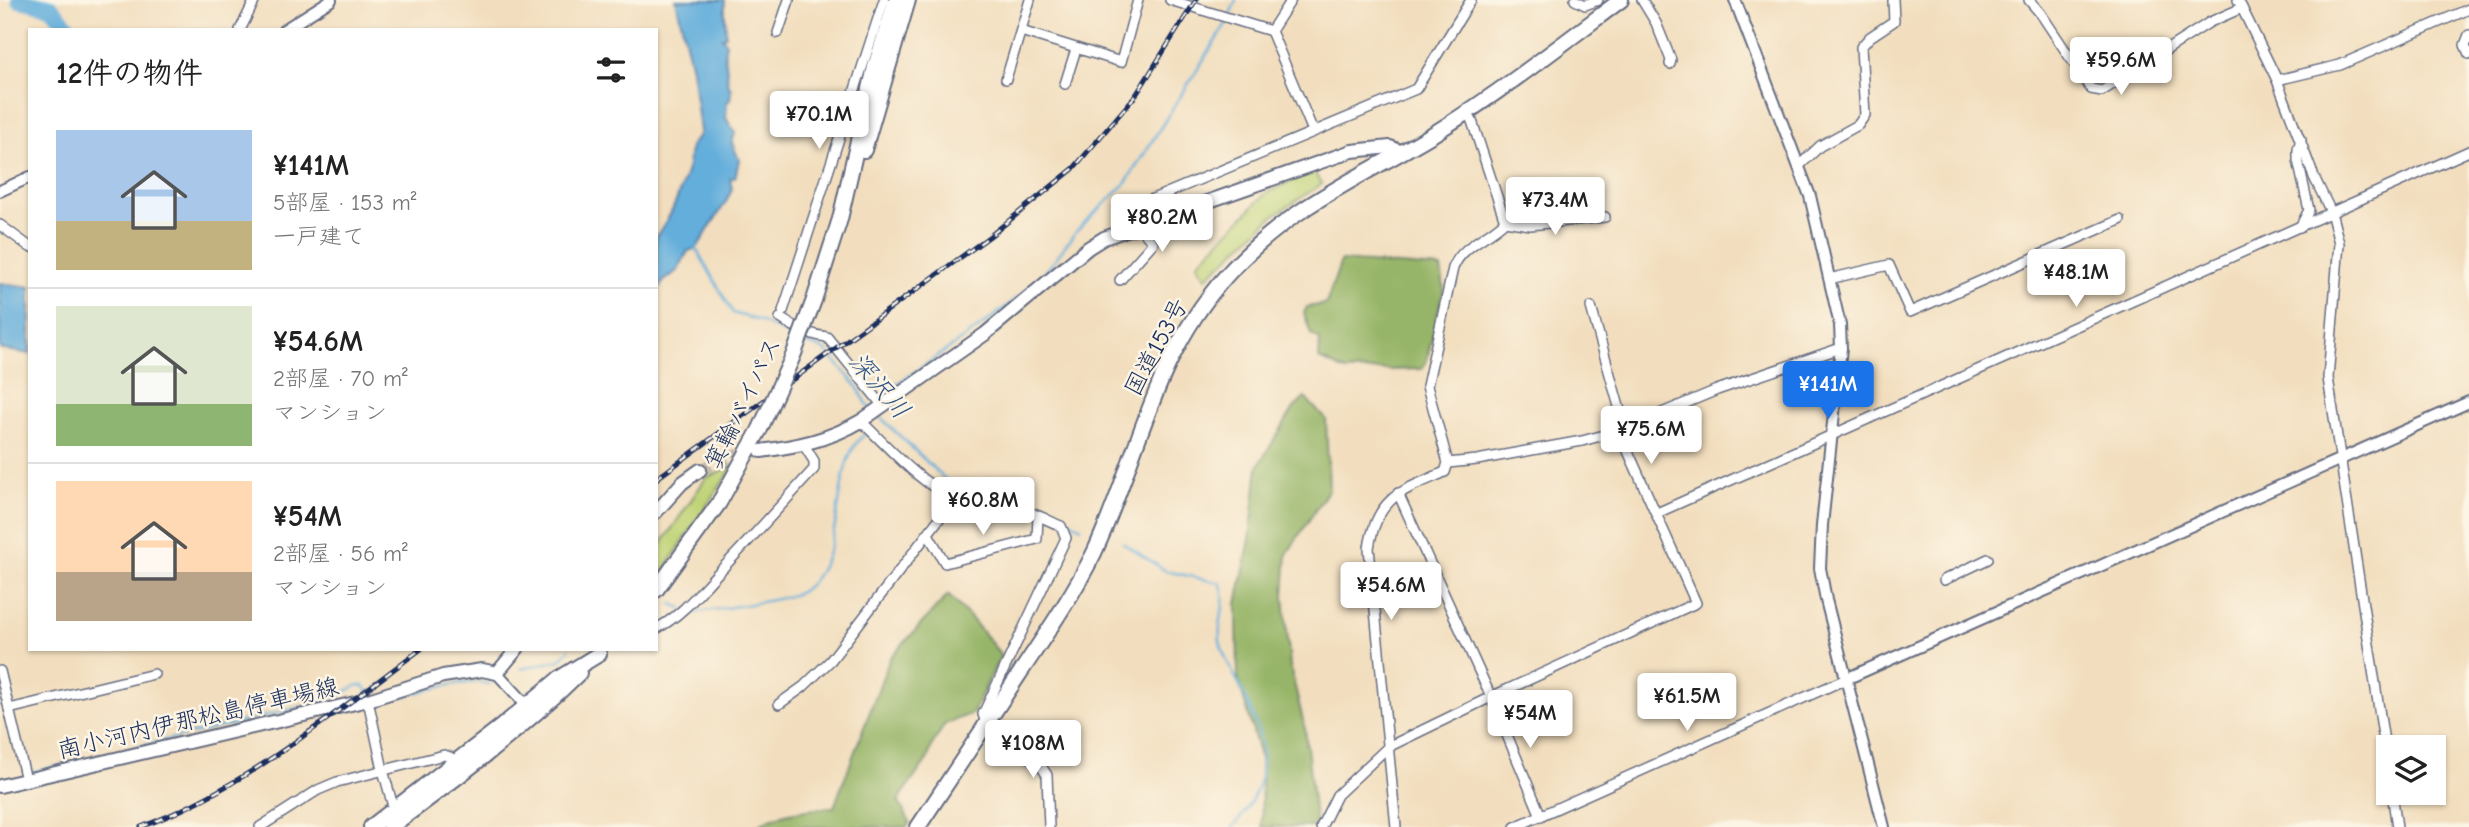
<!DOCTYPE html>
<html lang="ja">
<head>
<meta charset="utf-8">
<style>
	:root { --surface:#fff; --page:#f6f6f6; --text:#222; --muted:#767676; --line:#e0e0e0; --accent:#1a73e8 }
	body { margin:0; font-family:"Comic Neue","Klee One",sans-serif; background:var(--page); color:var(--text); height:100vh; display:flex; flex-direction:column; font-size:26px; white-space:nowrap }
	* { box-sizing:border-box; margin:0 }
	p { font-size:23px; color:var(--muted) }
	.icon { flex:none; width:38px; height:38px; fill:none; stroke:currentColor; stroke-width:2; stroke-linecap:round; stroke-linejoin:round }
	.map { position:relative; flex:1; overflow:hidden }
	.side { position:absolute; left:28px; top:28px; width:630px; height:623px; display:flex; flex-direction:column; background:var(--surface); border-radius:0px; box-shadow:0 2px 5px #0004 }
	.side>* { flex:none }
	.tools { position:absolute; left:2376px; top:735px; display:grid; gap:14px }
	.tools a { display:grid; place-items:center; width:70px; height:70px; border-radius:0px; background:var(--surface); box-shadow:0 2px 5px #0004; font-size:35px }
	.price { position:absolute; translate:-50% -60px; padding:0 16px; border-radius:7px; background:#fff; color:#222; font-size:23px; line-height:46px; filter:drop-shadow(0 2px 4px #0008) }
	.price::after { content:''; position:absolute; left:50%; top:42px; width:21px; height:16px; margin-left:-10px; background:inherit; clip-path:polygon(0 0,100% 0,50% 100%) }
	.price.active { background:var(--accent); color:#fff }
	ul { padding:0; list-style:none }
	li { display:flex; align-items:center; gap:21px; height:175px; padding:0 28px }
	li+li { border-top:2px solid var(--line) }
	li span { display:grid; place-items:center; flex:none; width:196px; height:140px; border-radius:0px; color:#555 }
	li>.icon { margin-inline-start:auto }
	span .icon { width:84px; height:84px; fill:#fffc; stroke-width:1 }
	li b { font-size:30px }
	h2 { display:flex; justify-content:space-between; align-items:center; height:84px; padding:0 28px; font-size:30px }
	.map>svg:first-child { display:block }
	.green { fill:#bfd376; stroke:#6d816a; stroke-width:2 }
	.forest { fill:#97b567; stroke:#597262; stroke-width:2 }
	.water { fill:#63aedb; stroke:#3f6e9c; stroke-width:2 }
	.lines { fill:none; stroke-linecap:round; stroke-linejoin:round }
	.stream { stroke:#63aedb; stroke-width:2.5 }
	.river { stroke:#63aedb; stroke-width:16 }
	.secondary-tunnel { stroke:#c7bbab; stroke-width:12; stroke-dasharray:12 6; stroke-linecap:butt }
	.minor-casing { stroke:#666c80; stroke-width:12 }
	.tertiary-casing { stroke:#666c80; stroke-width:14 }
	.secondary-casing { stroke:#666c80; stroke-width:16 }
	.trunk-casing { stroke:#666c80; stroke-width:18 }
	.minor { stroke:#fff; stroke-width:9 }
	.tertiary { stroke:#fff; stroke-width:10 }
	.secondary { stroke:#fff; stroke-width:12 }
	.trunk { stroke:#fff; stroke-width:14 }
	.rail-casing { stroke:#1b2f5e; stroke-width:5 }
	.rail { stroke:#fcf5e5; stroke-width:2.5; stroke-dasharray:8; stroke-linecap:butt }
	.trunk-bridge-casing { stroke:#666c80; stroke-width:18; stroke-linecap:butt }
	.trunk-bridge { stroke:#fff; stroke-width:14 }
	.labels { text-anchor:middle; dominant-baseline:central; stroke-width:5; stroke-linejoin:round; paint-order:stroke }
	.street-label { font-size:24px; fill:#1b2f5e; stroke:#fcf5e5 }
	.water-label { font-size:26px; font-style:italic; fill:#315584; stroke:#fcf5e5 }
</style>
</head>
<body>
<div class="map">
<svg width="2469" height="827" viewBox="0 0 2469 827">
	<rect width="100%" height="100%" fill="#fcf5e5"/>
	<filter id="ink" filterUnits="userSpaceOnUse"><feTurbulence type="fractalNoise" baseFrequency=".0143" numOctaves="2"/><feDisplacementMap in="SourceGraphic" scale="14" xChannelSelector="R" yChannelSelector="G"/><feConvolveMatrix kernelMatrix="1 2 1 2 8 2 1 2 1" color-interpolation-filters="sRGB"/></filter>
	<filter id="wash" filterUnits="userSpaceOnUse"><feTurbulence type="fractalNoise" baseFrequency=".00686" numOctaves="4" result="noise"/><feDisplacementMap in="SourceGraphic" scale="28" xChannelSelector="R" yChannelSelector="G"/><feGaussianBlur stdDeviation="1.57" result="paint"/><feColorMatrix in="noise" values="0 0 0 0 0 0 0 0 0 0 0 0 0 0 0 0 0 1.4 0 .05"/><feComposite in="paint" operator="in"/></filter>
	<g filter="url(#wash)">
		<rect width="100%" height="100%" fill="#f2debe"/>
		<!-- green -->
		<g class="green">
			<polygon points="1313,171 1322,184 1273,216 1206,278 1197,264 1266,193"/>
			<polygon points="734,465 656,582 656,552 706,478"/>
		</g>
		<!-- forest -->
		<g class="forest">
			<polygon points="1341,261 1441,268 1444,288 1427,359 1422,369 1346,371 1319,359 1320,340 1311,334 1304,313 1307,307 1326,304"/>
			<polygon points="1305,398 1326,419 1329,489 1287,554 1284,595 1290,666 1305,729 1316,827 1262,827 1261,760 1238,678 1237,604 1250,539 1258,466 1294,408"/>
			<path d="M948 595 970 617 1001 655 973 713 945 724 932 745 928 758 898 801 910 822 907 827H757C774 812 812 809 834 807L890 658Z"/>
		</g>
		<!-- water -->
		<g class="water">
			<path d="M676 0H725C724 13 726 23 726 36L722 37 726 43C721 57 730 69 727 82L731 90 730 100 727 102 726 118 735 133 732 143 739 160 735 178H730L732 189 727 200 697 248 688 251 678 270 663 282 656 293V236C672 218 681 189 688 166 689 159 689 150 692 144 696 138 699 139 700 131L692 69Z"/>
			<polygon points="0,283 30,287 30,354 0,349"/>
		</g>
		<g class="lines">
			<!-- stream -->
			<g class="stream">
				<polyline points="694,245 733,313 760,321 793,338"/>
				<polyline points="802,342 825,350 856,385 870,409"/>
				<path d="M884 393C935 357 991 323 1037 281 1054 265 1065 243 1081 226 1096 211 1113 198 1127 181L1226 24 1236 0"/>
				<polyline points="878,415 947,481 960,486 1026,498 1081,527"/>
				<path d="M1123 543 1166 571 1220 583C1229 602 1217 621 1220 641 1223 657 1233 672 1240 686 1266 741 1276 778 1233 827"/>
				<polyline points="672,604 682,608"/>
				<path d="M687 611 691 613C712 610 789 600 802 591 852 554 827 457 867 433"/>
				<polyline points="521,669 560,660 570,649"/>
				<path d="M381 702C410 695 463 677 490 684"/>
				<polyline points="30,773 327,701 358,685 364,686 370,694"/>
			</g>
			<!-- river -->
			<polyline class="river" points="19,0 51,7 71,30"/>
		</g>
	</g>
	<g filter="url(#ink)">
		<g class="lines">
			<!-- secondary-tunnel -->
			<polyline class="secondary-tunnel" points="700,470 729,457 753,452"/>
			<defs>
				<g id="minor">
					<polyline points="1170,0 1271,31"/>
					<polyline points="1291,0 1271,31 1313,131"/>
					<polyline points="1575,0 1585,5 1598,0"/>
					<polyline points="1642,0 1656,23 1671,60 1670,64"/>
					<polyline points="2029,0 2041,14 2091,89 2102,91 2210,22 2242,8"/>
					<polyline points="2238,0 2277,80 2314,177 2331,212 2339,243 2328,378 2389,774"/>
					<polyline points="240,30 255,0"/>
					<polyline points="1021,31 1121,62 1138,0"/>
					<polyline points="778,33 789,0"/>
					<polyline points="2469,35 2465,45 2469,54"/>
					<polyline points="1006,79 1030,0"/>
					<polyline points="2277,80 2340,65 2469,9"/>
					<polyline points="1065,84 1076,49"/>
					<polyline points="1799,166 1820,146 1858,125 1865,115 1861,47 1870,37 1894,21 1893,0"/>
					<polyline points="1505,221 1530,225 1605,217"/>
					<polyline points="0,225 30,247"/>
					<polyline points="2300,227 2309,210 2298,160 2298,149 2301,140"/>
					<polyline points="1113,234 1124,217 1136,206 1416,89 1471,0"/>
					<polyline points="1829,279 1889,265 1910,312 2120,220"/>
					<polyline points="1120,280 1153,243 1138,225"/>
					<polyline points="1591,307 1625,428"/>
					<polyline points="783,311 884,0"/>
					<path d="M780 318C795 328 809 335 827 337L883 406"/>
					<path d="M861 421C885 444 922 485 952 497 977 508 1006 505 1031 513 1041 516 1051 522 1061 526L1066 538 983 714 986 724 1041 766 1047 775 1049 827"/>
					<polyline points="1448,463 1477,460 1582,441 1619,431 1717,390 1841,348"/>
					<polyline points="1398,493 1491,697 1541,816"/>
					<polyline points="1657,513 2469,151"/>
					<polyline points="928,534 945,563 1037,539 1038,516"/>
					<polyline points="1944,580 1988,559"/>
					<path d="M656 629C681 616 698 594 717 574 750 540 782 504 814 469V461L804 445"/>
					<polyline points="0,671 26,780"/>
					<polyline points="368,700 383,770 394,810"/>
					<polyline points="779,704 803,687 831,660 955,498"/>
					<polyline points="9,709 154,674"/>
					<polyline points="2392,793 2397,827"/>
					<polyline points="260,827 318,790 337,782 444,755 450,757"/>
					<polyline points="1321,827 1337,795 1388,747 1491,697 1696,603 1619,431"/>
					<path d="M1396 827 1369 548C1377 496 1402 491 1445 472L1448 463 1427 386 1453 268C1462 245 1488 238 1505 221L1472 121 1467 112"/>
					<polyline points="1515,827 1846,679"/>
				</g>
				<g id="tertiary">
					<polyline points="1735,0 1810,196 1840,325 1841,348 1822,525 1820,568 1826,600 1884,827"/>
					<polyline points="284,30 331,0"/>
					<polyline points="0,191 30,177"/>
					<polyline points="497,673 531,710"/>
					<polyline points="1846,679 2469,402"/>
				</g>
				<g id="secondary">
					<path d="M761 451C798 446 829 440 861 421L985 334 1088 248 1104 238 1352 151 1390 147 1402 152"/>
					<polyline points="656,512 682,483 700,470"/>
					<polyline points="0,786 368,700 443,676 482,670 497,673 517,649"/>
				</g>
				<g id="trunk">
					<polyline points="864,150 908,0"/>
					<polyline points="814,300 840,219 875,67 896,0"/>
					<polyline points="656,590 719,503 760,429"/>
					<polyline points="371,827 502,726 560,678 599,654"/>
					<path d="M390 827C456 779 521 730 579 673"/>
					<path d="M918 827C952 775 986 724 1020 673 1046 634 1073 595 1094 553 1139 456 1152 359 1226 276 1288 206 1361 178 1438 131 1502 91 1561 45 1621 0"/>
				</g>
			</defs>
			<!-- minor casing -->
			<use href="#minor" class="minor-casing"/>
			<!-- tertiary casing -->
			<use href="#tertiary" class="tertiary-casing"/>
			<!-- secondary casing -->
			<use href="#secondary" class="secondary-casing"/>
			<!-- trunk casing -->
			<use href="#trunk" class="trunk-casing"/>
			<!-- minor -->
			<use href="#minor" class="minor"/>
			<!-- tertiary -->
			<use href="#tertiary" class="tertiary"/>
			<!-- secondary -->
			<use href="#secondary" class="secondary"/>
			<!-- trunk -->
			<use href="#trunk" class="trunk"/>
			<defs>
				<g id="rail">
					<polyline points="656,479 990,236 1073,169 1136,95 1196,0"/>
					<path d="M141 827C244 789 334 713 421 649"/>
				</g>
			</defs>
			<!-- rail casing -->
			<use href="#rail" class="rail-casing"/>
			<!-- rail -->
			<use href="#rail" class="rail"/>
			<defs>
				<polyline id="trunk-bridge" points="760,429 793,356 814,300"/>
			</defs>
			<!-- trunk-bridge casing -->
			<use href="#trunk-bridge" class="trunk-bridge-casing"/>
			<!-- trunk-bridge -->
			<use href="#trunk-bridge" class="trunk-bridge"/>
		</g>
	</g>
	<g class="labels">
		<!-- street labels -->
		<g class="street-label">
			<text transform="translate(1156 347) rotate(-62)">国道153号</text>
			<text transform="translate(743 403) rotate(-64)">箕輪バイパス</text>
			<text transform="translate(198 718) rotate(-13)">南小河内伊那松島停車場線</text>
		</g>
		<!-- water labels -->
		<g class="water-label">
			<text transform="translate(879 386) rotate(49)">深沢川</text>
		</g>
	</g>
</svg>
<div class="tools">
<a><svg class="icon" aria-label="layers" viewBox="0 0 24 24"><path d="M12 4l9 5-9 5-9-5zM3 14l9 5 9-5"/></svg></a>
</div>
<b class="price" style="left:2121px;top:97px">¥59.6M</b>
<b class="price" style="left:819px;top:151px">¥70.1M</b>
<b class="price" style="left:1555px;top:237px">¥73.4M</b>
<b class="price" style="left:1162px;top:254px">¥80.2M</b>
<b class="price" style="left:2076px;top:309px">¥48.1M</b>
<b class="price active" style="left:1828px;top:421px">¥141M</b>
<b class="price" style="left:1651px;top:466px">¥75.6M</b>
<b class="price" style="left:983px;top:537px">¥60.8M</b>
<b class="price" style="left:1391px;top:622px">¥54.6M</b>
<b class="price" style="left:1687px;top:733px">¥61.5M</b>
<b class="price" style="left:1530px;top:750px">¥54M</b>
<b class="price" style="left:1033px;top:780px">¥108M</b>
<section class="side">
<h2>12件の物件<svg class="icon" aria-label="filters" viewBox="0 0 24 24"><path d="M4 7h16M4 17h16"/><circle cx="9" cy="7" r="2"/><circle cx="15" cy="17" r="2"/></svg></h2>
<ul>
<li><span style="background:linear-gradient(#a9c7e8 65%,#c2b280 0)"><svg class="icon" aria-label="home" viewBox="0 0 24 24"><path d="M3 11l9-7 9 7M6 9v11h12V9"/></svg></span><div><b>¥141M</b><p>5部屋 · 153 m²</p><p>一戸建て</p></div></li>
<li><span style="background:linear-gradient(#dfe7d0 70%,#8fb573 0)"><svg class="icon" aria-label="home" viewBox="0 0 24 24"><path d="M3 11l9-7 9 7M6 9v11h12V9"/></svg></span><div><b>¥54.6M</b><p>2部屋 · 70 m²</p><p>マンション</p></div></li>
<li><span style="background:linear-gradient(#ffd9b3 65%,#b9a48a 0)"><svg class="icon" aria-label="home" viewBox="0 0 24 24"><path d="M3 11l9-7 9 7M6 9v11h12V9"/></svg></span><div><b>¥54M</b><p>2部屋 · 56 m²</p><p>マンション</p></div></li>
</ul>
</section>
</div>
</body>
</html>
